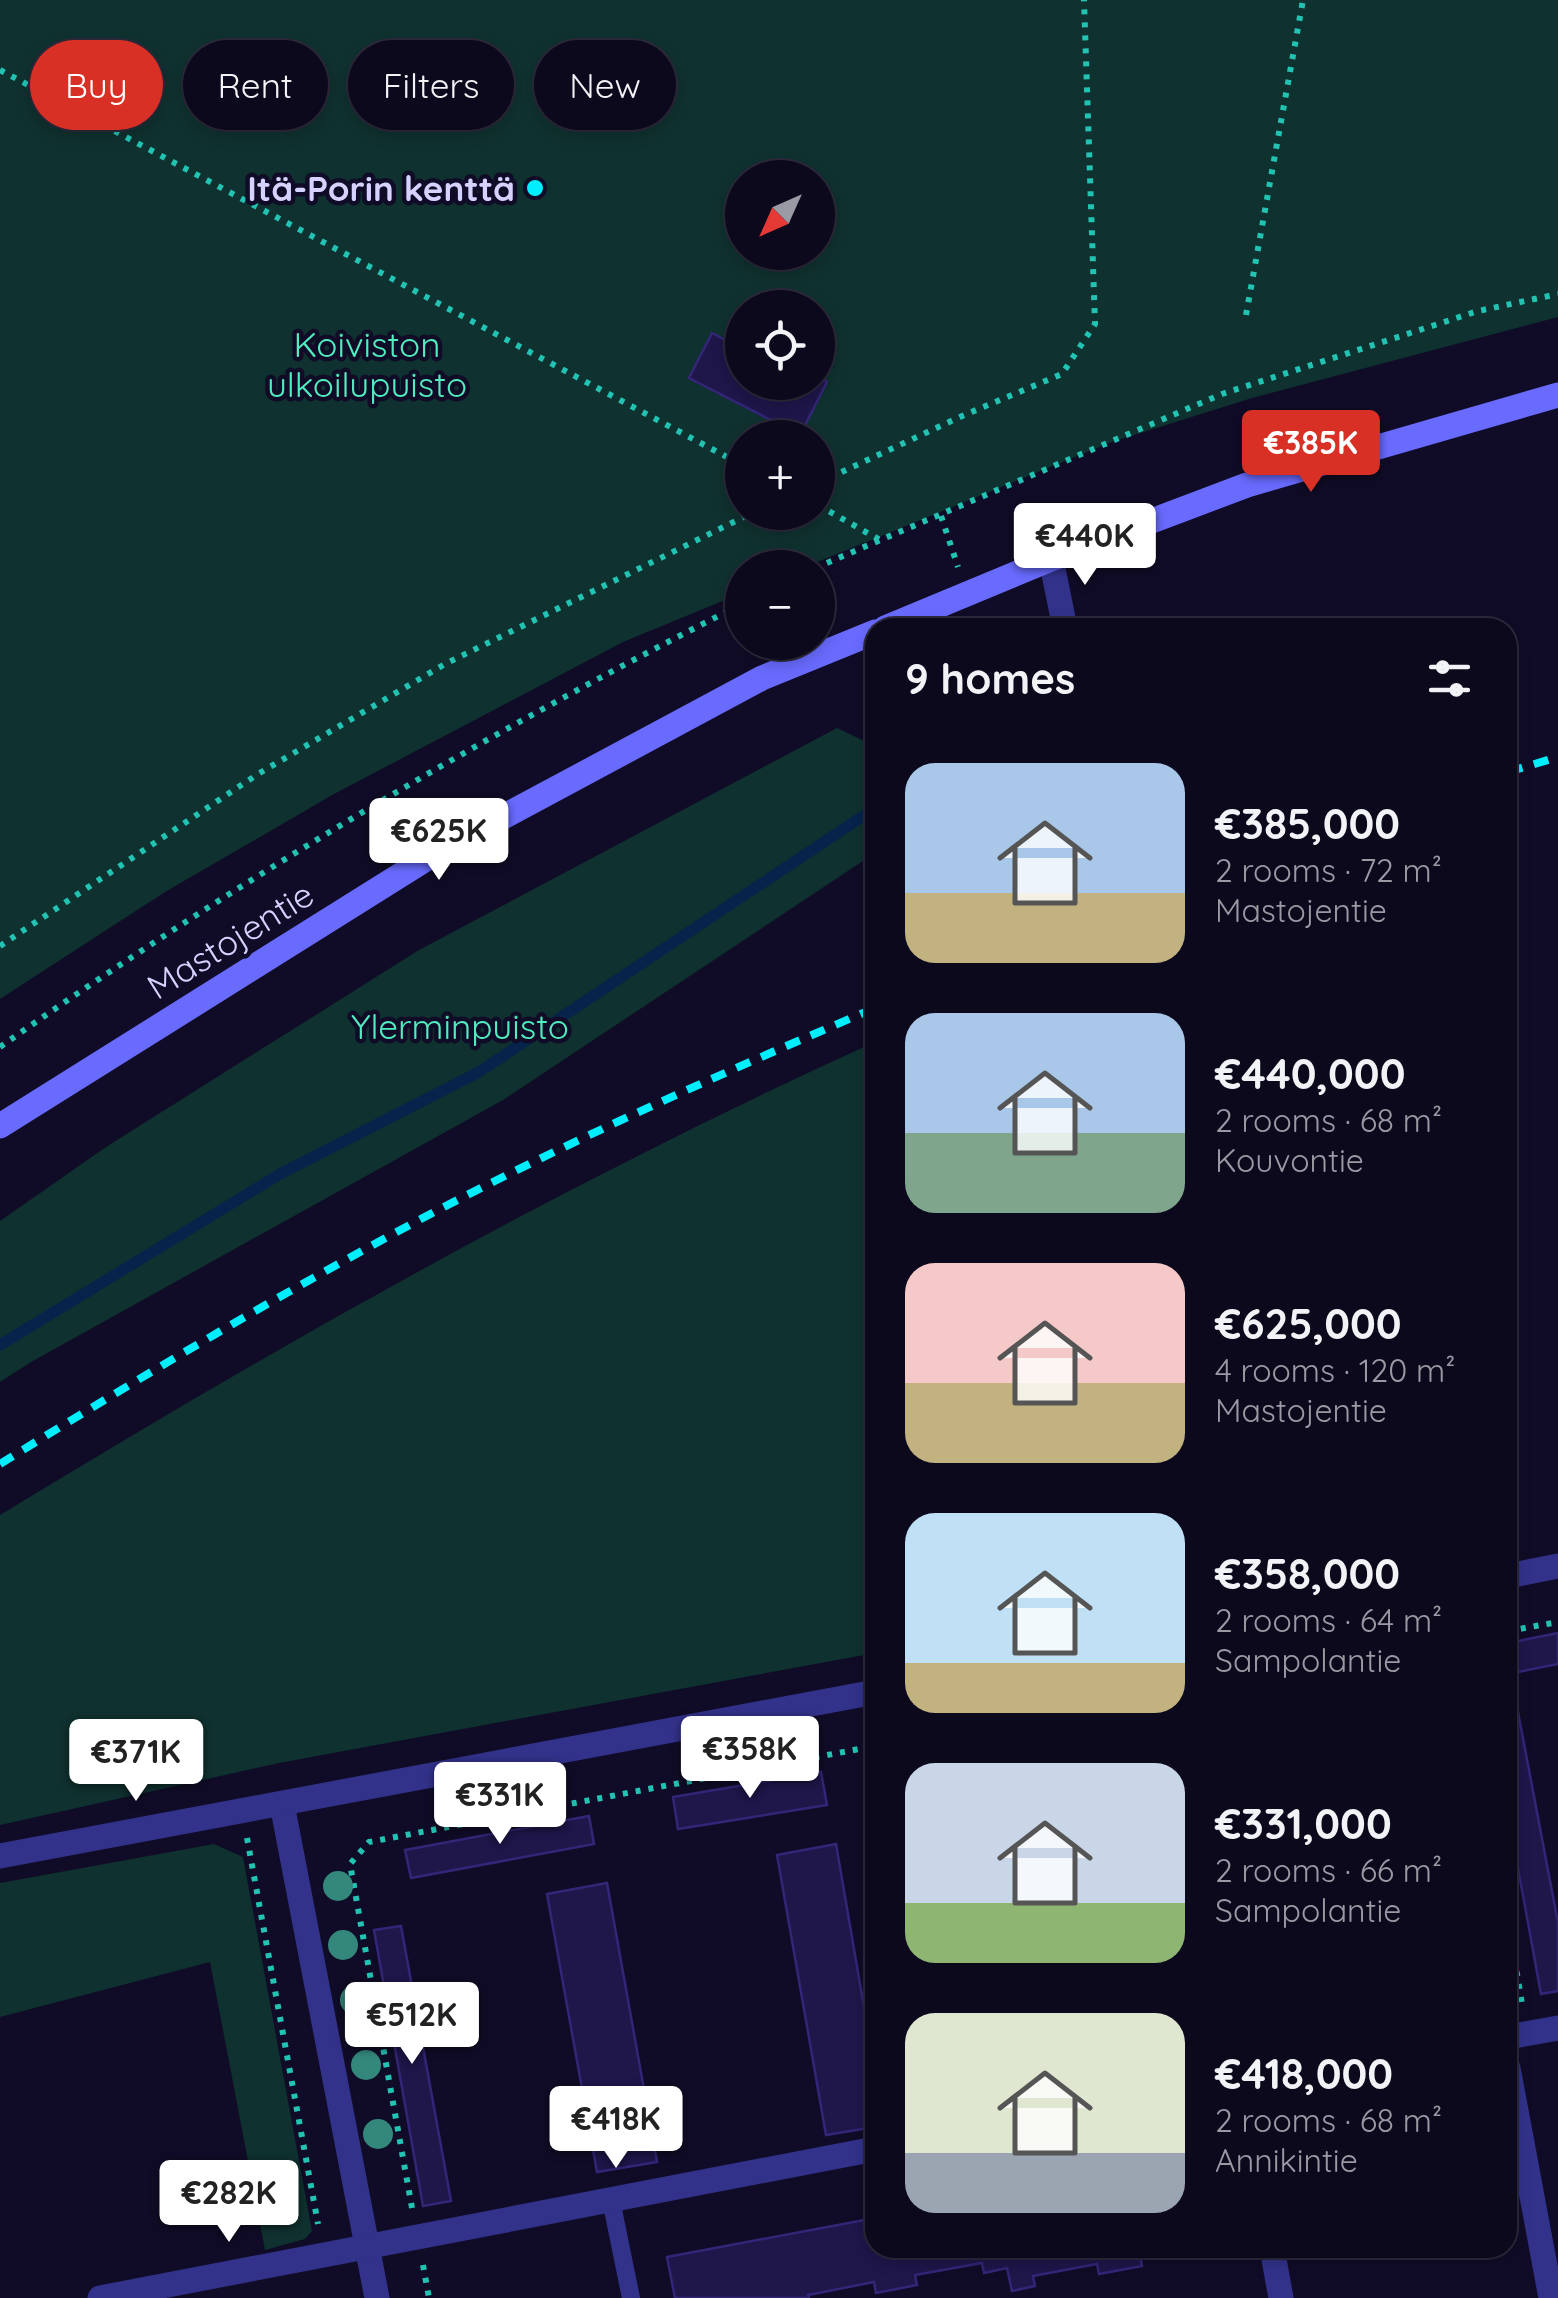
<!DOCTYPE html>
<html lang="en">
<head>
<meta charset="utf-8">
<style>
	:root { --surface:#0c091d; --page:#1a172a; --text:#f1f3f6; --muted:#9a9aa4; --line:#2c2a3b; --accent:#d93025 }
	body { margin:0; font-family:Quicksand,sans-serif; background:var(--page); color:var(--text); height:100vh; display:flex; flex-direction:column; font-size:38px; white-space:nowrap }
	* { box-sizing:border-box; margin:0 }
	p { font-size:32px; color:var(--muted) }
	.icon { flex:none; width:55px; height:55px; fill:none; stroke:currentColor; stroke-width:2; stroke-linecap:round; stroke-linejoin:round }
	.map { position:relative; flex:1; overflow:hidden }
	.side { position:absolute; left:865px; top:618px; width:652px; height:1640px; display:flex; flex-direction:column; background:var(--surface); border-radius:30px; box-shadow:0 5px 15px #0003,0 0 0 2px var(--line) }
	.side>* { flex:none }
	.banner { position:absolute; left:30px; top:40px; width:685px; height:90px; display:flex; gap:20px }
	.needle { width:65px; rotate:225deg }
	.tools { position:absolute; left:725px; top:160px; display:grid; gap:20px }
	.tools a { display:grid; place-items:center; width:110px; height:110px; border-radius:50%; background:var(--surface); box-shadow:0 5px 15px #0003,0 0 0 2px var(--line); font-size:50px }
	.price { position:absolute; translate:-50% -85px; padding:0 22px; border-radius:10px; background:#fff; color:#222; font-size:32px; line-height:65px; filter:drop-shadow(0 2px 5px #0008) }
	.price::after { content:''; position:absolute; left:50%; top:60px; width:30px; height:22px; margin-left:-15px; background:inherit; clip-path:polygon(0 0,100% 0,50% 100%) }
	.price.selected { background:var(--accent); color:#fff }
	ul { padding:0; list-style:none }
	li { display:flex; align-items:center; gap:30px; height:250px; padding:0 40px }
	li span { display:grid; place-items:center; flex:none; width:280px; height:200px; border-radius:30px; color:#555 }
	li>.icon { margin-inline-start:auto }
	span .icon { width:120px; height:120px; fill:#fffc; stroke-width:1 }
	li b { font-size:42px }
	h2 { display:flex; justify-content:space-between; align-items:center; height:120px; padding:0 40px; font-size:42px }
	.pill { padding:0 35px; border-radius:45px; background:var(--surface); box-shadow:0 5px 15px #0003,0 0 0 2px var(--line); font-size:35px; line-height:90px }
	.pill.selected { background:var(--accent); color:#fff }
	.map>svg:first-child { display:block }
	.green { fill:#0f312f; fill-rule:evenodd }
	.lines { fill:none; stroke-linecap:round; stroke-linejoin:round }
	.stream { stroke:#06234c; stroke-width:11 }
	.building { fill:#1f164a; stroke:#332678; stroke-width:2.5 }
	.path { stroke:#22c3b3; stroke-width:6; stroke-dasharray:5 8; stroke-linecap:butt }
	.service { stroke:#32328b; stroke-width:18 }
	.minor { stroke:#32328b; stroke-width:25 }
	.tertiary { stroke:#32328b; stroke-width:25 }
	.secondary { stroke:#696bff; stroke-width:25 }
	.rail { stroke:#00eefd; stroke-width:8; stroke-dasharray:15 12; stroke-linecap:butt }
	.tree { fill:#34877b }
	.poi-dot { fill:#00eefd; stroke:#100c27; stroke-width:4 }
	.labels { text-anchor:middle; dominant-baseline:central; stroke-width:9; stroke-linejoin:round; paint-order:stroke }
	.poi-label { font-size:35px; font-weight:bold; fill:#d5d2ff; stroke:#100c27; text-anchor:end }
	.park-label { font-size:35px; fill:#51ecbf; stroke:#100c27 }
	.street-label { font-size:35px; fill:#d5d2ff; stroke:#100c27 }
</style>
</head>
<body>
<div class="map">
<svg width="1558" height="2298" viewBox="0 0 1558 2298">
	<rect width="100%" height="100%" fill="#100c27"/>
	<!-- green -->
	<g class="green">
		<path d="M0 0H1558V317L1252 398 1112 442 805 567 742 568V593L623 642 334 794 165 892 0 999ZM742 178H818V252H742ZM742 308H818V382H742ZM742 438H818V512H742Z"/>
		<polygon points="837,728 875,746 875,853 503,1100 31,1362 0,1382 0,1221 106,1147 419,950"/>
		<path d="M875 1042V1653L279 1763 0 1825V1515C284 1342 572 1179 875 1042Z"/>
		<polygon points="214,1844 243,1857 312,2231 305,2239 265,2250 210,1962 0,2017 0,1883"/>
	</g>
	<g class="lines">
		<!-- stream -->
		<polyline class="stream" points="0,1345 280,1174 479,1072 875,808"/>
	</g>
	<!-- building -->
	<g class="building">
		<polygon points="712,333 742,349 742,382 818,382 818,376 827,382 800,435 689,378"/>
		<polygon points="1558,1633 1558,1664 1508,1674 1508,1643"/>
		<polygon points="1518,1712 1558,1923 1558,1991 1541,1994 1508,1814 1508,1715"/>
		<polygon points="821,1772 827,1805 678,1829 673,1797"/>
		<polygon points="589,1816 594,1844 411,1878 405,1850"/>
		<polygon points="836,1844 875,2072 875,2127 826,2135 777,1855"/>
		<polygon points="607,1883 657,2162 597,2172 547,1894"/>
		<polygon points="401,1926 451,2201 423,2206 374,1930"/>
		<polygon points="875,2218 875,2248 1178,2248 1140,2255 1142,2266 1099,2274 1097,2264 1033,2276 1035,2286 1012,2291 1007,2268 984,2273 982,2263 915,2275 917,2285 876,2293 874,2282 808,2295 809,2298 675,2298 667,2257"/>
	</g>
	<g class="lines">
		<!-- path -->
		<g class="path">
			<polyline points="0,70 742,465"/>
			<polyline points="1246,315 1303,0"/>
			<polyline points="818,483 962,416 1062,374 1095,324 1084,0"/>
			<polyline points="818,505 880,540"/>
			<polyline points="941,516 958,567"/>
			<polyline points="815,568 1222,394 1478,311 1558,294"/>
			<polyline points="1155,628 1170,626"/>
			<polyline points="0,946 258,774 445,664 754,512"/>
			<path d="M0 1047C236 881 486 733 742 604"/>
			<polyline points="1508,1631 1558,1622"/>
			<polyline points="247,1838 318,2224"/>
			<polyline points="1508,1920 1522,2004"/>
			<polyline points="1508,1990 1520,1987"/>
			<polyline points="412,2208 350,1864 369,1842 875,1746"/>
			<polyline points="423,2265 429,2298"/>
		</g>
		<!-- service -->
		<polyline class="service" points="611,2200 631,2298"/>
		<!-- minor -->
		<g class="minor">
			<polyline points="1051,559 1065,628"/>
			<polyline points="282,1804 377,2298"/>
			<polyline points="1508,2037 1558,2028"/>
			<polyline points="1508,2068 1551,2298"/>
			<polyline points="1272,2248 1281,2298"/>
			<polyline points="100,2298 875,2149"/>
		</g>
		<!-- tertiary -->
		<g class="tertiary">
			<polyline points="1508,1576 1558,1566"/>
			<polyline points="0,1856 875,1692"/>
		</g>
		<!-- secondary -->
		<g class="secondary">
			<polyline points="885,628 1051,559 1247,485 1558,395"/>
			<polyline points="0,1126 434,854 762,678 875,632"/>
		</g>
		<!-- rail -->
		<g class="rail">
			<polyline points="1508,772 1558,757"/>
			<path d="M0 1464C118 1391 238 1319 360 1252 526 1160 701 1082 875 1008"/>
		</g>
	</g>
	<!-- trees -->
	<g class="tree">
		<circle cx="338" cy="1886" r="15"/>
		<circle cx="343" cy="1945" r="15"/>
		<circle cx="355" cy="2000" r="15"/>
		<circle cx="366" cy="2065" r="15"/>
		<circle cx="378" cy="2134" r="15"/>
	</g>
	<!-- markers -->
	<circle class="poi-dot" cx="535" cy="188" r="10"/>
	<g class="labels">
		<!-- poi labels -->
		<g class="poi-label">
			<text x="515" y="188">Itä-Porin kenttä</text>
		</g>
		<!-- park labels -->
		<g class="park-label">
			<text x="367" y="344">Koiviston<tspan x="367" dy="40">ulkoilupuisto</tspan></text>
			<text x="460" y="1026">Ylerminpuisto</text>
		</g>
		<!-- street labels -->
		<g class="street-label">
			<text transform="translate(230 940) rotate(-32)">Mastojentie</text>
		</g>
	</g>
</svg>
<div class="tools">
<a><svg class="needle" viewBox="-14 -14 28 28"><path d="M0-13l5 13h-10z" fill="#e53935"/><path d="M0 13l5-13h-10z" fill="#9a9aa4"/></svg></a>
<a><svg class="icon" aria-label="locate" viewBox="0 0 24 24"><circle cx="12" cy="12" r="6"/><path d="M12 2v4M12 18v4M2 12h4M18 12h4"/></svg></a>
<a>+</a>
<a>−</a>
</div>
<b class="price selected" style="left:1311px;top:495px">€385K</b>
<b class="price" style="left:1085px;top:588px">€440K</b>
<b class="price" style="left:439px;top:883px">€625K</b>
<b class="price" style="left:750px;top:1801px">€358K</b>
<b class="price" style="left:136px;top:1804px">€371K</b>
<b class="price" style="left:500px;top:1847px">€331K</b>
<b class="price" style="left:412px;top:2067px">€512K</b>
<b class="price" style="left:616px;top:2171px">€418K</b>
<b class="price" style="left:229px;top:2245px">€282K</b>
<div class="banner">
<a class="pill selected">Buy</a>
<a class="pill">Rent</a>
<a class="pill">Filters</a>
<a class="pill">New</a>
</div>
<section class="side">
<h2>9 homes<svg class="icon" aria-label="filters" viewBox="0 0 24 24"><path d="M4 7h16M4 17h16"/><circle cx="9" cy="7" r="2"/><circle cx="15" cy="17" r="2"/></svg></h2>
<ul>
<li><span style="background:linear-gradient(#a9c7e8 65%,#c2b280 0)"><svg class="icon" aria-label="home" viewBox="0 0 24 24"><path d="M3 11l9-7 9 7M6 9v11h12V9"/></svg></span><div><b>€385,000</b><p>2 rooms · 72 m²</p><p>Mastojentie</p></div></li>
<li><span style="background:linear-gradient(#a9c7e8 60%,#7fa58c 0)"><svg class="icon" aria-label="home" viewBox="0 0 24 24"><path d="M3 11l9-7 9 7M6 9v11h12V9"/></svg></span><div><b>€440,000</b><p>2 rooms · 68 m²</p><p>Kouvontie</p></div></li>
<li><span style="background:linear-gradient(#f6c9c9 60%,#c2b280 0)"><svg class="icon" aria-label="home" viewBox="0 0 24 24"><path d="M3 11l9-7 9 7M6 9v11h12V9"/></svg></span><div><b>€625,000</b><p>4 rooms · 120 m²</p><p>Mastojentie</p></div></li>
<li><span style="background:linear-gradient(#bfe0f5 75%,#c2b280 0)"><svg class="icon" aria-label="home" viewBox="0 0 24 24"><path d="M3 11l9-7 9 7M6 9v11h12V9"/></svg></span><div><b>€358,000</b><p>2 rooms · 64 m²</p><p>Sampolantie</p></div></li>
<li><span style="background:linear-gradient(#c9d6e8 70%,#8fb573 0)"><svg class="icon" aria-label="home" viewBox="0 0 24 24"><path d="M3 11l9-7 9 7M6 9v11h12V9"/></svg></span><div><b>€331,000</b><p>2 rooms · 66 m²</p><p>Sampolantie</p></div></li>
<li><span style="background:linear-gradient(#dfe7d0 70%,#9aa5b1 0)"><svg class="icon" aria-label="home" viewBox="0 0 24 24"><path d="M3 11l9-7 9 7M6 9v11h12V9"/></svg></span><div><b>€418,000</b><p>2 rooms · 68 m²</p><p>Annikintie</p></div></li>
</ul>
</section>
</div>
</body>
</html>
